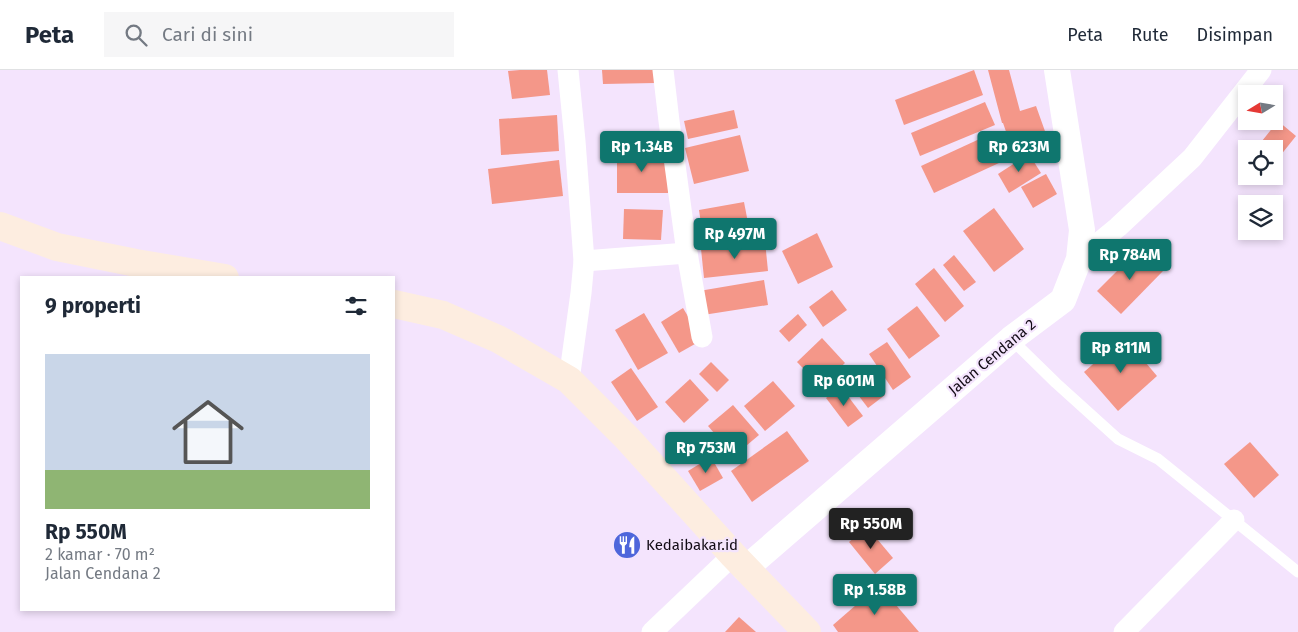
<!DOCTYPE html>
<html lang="id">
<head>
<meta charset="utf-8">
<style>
	:root { --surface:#fff; --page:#f6f6f7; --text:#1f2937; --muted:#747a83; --line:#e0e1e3; --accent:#0f766e }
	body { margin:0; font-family:"Fira Sans",sans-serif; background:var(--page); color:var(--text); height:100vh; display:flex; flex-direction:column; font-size:19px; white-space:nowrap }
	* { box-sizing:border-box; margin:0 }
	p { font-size:16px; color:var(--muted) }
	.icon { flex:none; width:28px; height:28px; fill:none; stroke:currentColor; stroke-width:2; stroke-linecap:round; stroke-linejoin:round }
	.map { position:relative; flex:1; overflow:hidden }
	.details { position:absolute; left:20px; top:206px; width:375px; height:335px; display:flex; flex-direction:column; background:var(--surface); border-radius:0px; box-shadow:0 2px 8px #0003 }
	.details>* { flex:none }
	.needle { width:32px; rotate:259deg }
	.fabs { position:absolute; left:1238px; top:15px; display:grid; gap:10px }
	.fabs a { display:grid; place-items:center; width:45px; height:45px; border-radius:0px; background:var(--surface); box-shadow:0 2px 8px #0003; font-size:25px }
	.price { position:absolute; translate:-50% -42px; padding:0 11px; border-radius:5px; background:var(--accent); color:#fff; font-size:16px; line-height:32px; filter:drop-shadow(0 1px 2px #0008) }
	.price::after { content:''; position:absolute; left:50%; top:30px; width:15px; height:11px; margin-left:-8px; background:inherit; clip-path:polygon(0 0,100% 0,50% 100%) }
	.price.current { background:#222; color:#fff }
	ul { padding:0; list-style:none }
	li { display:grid; align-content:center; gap:10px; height:265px; padding:0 25px }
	li span { display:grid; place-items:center; height:155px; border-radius:0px; color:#555 }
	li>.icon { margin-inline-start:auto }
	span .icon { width:90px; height:90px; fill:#fffc; stroke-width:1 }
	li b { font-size:21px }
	h2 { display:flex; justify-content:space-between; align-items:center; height:60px; padding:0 25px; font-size:21px }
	header { display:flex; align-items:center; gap:30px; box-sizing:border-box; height:70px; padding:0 25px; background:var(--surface); border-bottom:1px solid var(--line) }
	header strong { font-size:24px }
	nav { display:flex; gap:28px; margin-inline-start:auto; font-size:18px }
	.search { width:350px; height:45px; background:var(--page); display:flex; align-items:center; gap:12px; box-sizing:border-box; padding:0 18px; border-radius:0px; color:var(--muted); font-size:19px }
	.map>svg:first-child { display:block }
	.building { fill:#f49789 }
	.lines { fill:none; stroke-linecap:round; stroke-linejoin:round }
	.service { stroke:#fff; stroke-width:11 }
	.minor { stroke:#fff; stroke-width:21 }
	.tertiary { stroke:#fff; stroke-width:26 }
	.secondary { stroke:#fdede0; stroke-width:28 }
	.labels { text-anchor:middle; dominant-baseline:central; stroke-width:4.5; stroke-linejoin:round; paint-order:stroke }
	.street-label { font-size:15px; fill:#120b15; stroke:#f4e4fd }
	.poi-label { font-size:15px; fill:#120b15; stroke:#f4e4fd; text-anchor:start }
</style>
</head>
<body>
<header>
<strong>Peta</strong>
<div class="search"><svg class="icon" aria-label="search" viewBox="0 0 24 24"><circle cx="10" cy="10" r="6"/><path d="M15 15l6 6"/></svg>Cari di sini</div>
<nav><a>Peta</a><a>Rute</a><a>Disimpan</a></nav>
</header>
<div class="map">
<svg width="1298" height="562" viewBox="0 0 1298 562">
	<rect width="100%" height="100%" fill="#f4e4fd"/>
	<!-- building -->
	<g class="building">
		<polygon points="520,0 547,0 550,25 512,29 508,1"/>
		<polygon points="602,0 655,0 655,13 603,14"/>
		<polygon points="974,0 983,25 904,55 895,30"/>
		<polygon points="988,0 1009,0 1020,41 1036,36 1046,64 1011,76 1003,53 1002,53"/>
		<polygon points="985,32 995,55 920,86 911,63"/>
		<polygon points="734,40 738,58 688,69 684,51"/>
		<polygon points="557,45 559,81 501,85 499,49"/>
		<polygon points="1278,51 1296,66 1280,86 1274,81 1274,79 1271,79 1262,71"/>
		<polygon points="740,65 749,101 694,114 685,78"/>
		<polygon points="986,66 999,93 934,123 921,96"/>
		<polygon points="667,82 668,123 617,123 617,83"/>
		<polygon points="1029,84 1041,103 1009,123 998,104"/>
		<polygon points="559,90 563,126 492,134 488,99"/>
		<polygon points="1046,104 1057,124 1033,138 1021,117"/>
		<polygon points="744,132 749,158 703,167 699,140"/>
		<polygon points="994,138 1024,179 994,202 963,161"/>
		<polygon points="624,139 663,140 661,170 623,169"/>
		<polygon points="817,163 833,197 798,214 782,181"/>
		<polygon points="765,171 768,201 704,208 701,179"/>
		<polygon points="1140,178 1163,201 1121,244 1097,221"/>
		<polygon points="954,185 976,212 964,221 943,195"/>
		<polygon points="934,198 964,236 945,252 915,214"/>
		<polygon points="764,210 768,235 703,245 699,221"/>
		<polygon points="832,220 847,240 823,257 809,237"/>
		<polygon points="917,236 940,266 909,289 887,259"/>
		<polygon points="683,238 702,270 679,283 661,252"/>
		<polygon points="644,243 668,283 638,300 615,260"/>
		<polygon points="798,244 807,255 789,272 779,261"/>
		<polygon points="1124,267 1157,306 1118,341 1084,302"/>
		<polygon points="822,268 845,293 820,316 797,292"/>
		<polygon points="887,272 911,307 893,320 869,284"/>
		<polygon points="711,292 729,310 717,322 699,304"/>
		<polygon points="863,296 885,325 868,338 846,309"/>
		<polygon points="631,298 658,337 637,351 611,312"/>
		<polygon points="690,309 709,330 684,353 665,332"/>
		<polygon points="773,311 795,336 765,361 744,336"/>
		<polygon points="841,317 863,346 848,357 826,328"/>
		<polygon points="733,335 759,365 734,386 708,356"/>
		<polygon points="787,361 809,391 752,432 731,401"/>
		<polygon points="1250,372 1279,405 1254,428 1224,394"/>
		<polygon points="711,387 723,408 700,421 688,401"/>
		<polygon points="867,457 893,488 875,504 849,472"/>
		<polygon points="879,515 919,562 838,562 833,555"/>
		<polygon points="739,547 756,562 725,562"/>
	</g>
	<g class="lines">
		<!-- service -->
		<polyline class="service" points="1011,269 1056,313 1118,369 1158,389 1298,502"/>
		<!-- minor -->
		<g class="minor">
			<polyline points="568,0 575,71 584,191 581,223 569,310"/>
			<polyline points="663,0 669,51 687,183 702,267"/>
			<polyline points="1079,189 1118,157 1192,88 1261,0"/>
			<polyline points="584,191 687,183"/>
			<polyline points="652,562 733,485"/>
			<polyline points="1124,562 1234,450"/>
		</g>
		<!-- tertiary -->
		<polyline class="tertiary" points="745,499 1011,269 1063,230 1079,189 1082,160 1057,0"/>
		<!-- secondary -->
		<g class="secondary">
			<polyline points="0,156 57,177 136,193 225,208"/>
			<polyline points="394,234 443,245 498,269 569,310 627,368 733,485 807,562"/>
		</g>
	</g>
	<!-- icons -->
	<defs>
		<symbol id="restaurant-disc" viewBox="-11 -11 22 22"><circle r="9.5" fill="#4e66db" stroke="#f4e4fd"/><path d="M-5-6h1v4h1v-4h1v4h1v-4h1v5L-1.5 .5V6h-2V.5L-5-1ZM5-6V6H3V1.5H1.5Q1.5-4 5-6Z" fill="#fff"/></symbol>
	</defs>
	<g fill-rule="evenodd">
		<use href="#restaurant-disc" x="611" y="459" width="32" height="32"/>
	</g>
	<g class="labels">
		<!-- street labels -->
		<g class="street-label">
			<text transform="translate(992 287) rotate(-40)">Jalan Cendana 2</text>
		</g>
		<!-- poi labels -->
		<g class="poi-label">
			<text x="646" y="475">Kedaibakar.id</text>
		</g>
	</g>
</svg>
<div class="fabs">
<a><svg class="needle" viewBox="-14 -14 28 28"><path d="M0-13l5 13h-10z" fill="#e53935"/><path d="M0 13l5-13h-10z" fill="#747a83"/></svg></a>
<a><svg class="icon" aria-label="locate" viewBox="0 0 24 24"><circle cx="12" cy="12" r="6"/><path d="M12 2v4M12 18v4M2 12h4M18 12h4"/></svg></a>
<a><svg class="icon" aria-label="layers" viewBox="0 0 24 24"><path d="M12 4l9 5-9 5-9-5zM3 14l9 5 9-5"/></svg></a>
</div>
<b class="price" style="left:642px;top:103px">Rp 1.34B</b>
<b class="price" style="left:1019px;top:103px">Rp 623M</b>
<b class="price" style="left:735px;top:190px">Rp 497M</b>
<b class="price" style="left:1130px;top:211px">Rp 784M</b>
<b class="price" style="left:1121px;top:304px">Rp 811M</b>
<b class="price" style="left:844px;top:337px">Rp 601M</b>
<b class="price" style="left:706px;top:404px">Rp 753M</b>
<b class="price current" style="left:871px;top:480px">Rp 550M</b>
<b class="price" style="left:875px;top:546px">Rp 1.58B</b>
<section class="details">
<h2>9 properti<svg class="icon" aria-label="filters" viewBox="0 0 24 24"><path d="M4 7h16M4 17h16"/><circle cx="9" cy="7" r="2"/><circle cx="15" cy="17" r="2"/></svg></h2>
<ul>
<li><span style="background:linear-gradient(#c9d6e8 75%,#8fb573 0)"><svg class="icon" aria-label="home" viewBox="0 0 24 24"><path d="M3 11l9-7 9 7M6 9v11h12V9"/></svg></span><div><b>Rp 550M</b><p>2 kamar · 70 m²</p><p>Jalan Cendana 2</p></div></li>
</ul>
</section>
</div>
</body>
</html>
